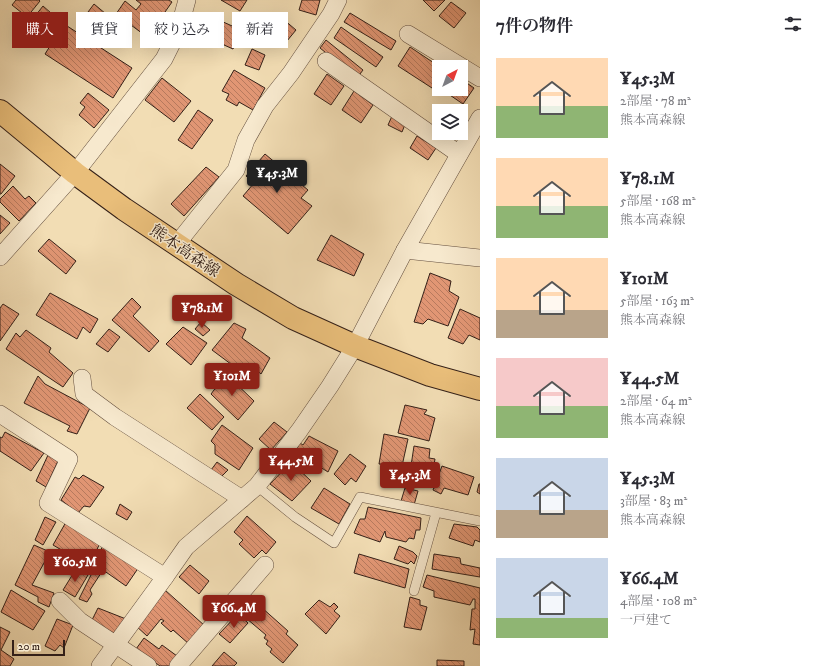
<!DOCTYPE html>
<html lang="ja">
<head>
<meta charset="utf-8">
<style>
	:root { --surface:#fff; --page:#f2f2f3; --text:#2b2b33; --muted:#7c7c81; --accent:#8f2418 }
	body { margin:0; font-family:"IM FELL DW Pica","Noto Serif JP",serif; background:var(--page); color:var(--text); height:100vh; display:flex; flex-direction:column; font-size:15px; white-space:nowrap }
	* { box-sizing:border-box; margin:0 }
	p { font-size:13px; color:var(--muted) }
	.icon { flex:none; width:22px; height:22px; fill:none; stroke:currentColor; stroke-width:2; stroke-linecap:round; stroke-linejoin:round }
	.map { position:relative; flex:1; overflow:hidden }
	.side { display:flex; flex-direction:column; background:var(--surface); width:340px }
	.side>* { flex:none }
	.guide { position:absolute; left:12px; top:12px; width:380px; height:36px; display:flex; gap:8px }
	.needle { width:26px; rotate:41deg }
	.controls { position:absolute; left:432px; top:60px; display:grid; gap:8px }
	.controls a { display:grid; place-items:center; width:36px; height:36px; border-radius:0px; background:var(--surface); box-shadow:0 4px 16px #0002; font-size:20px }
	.scale { position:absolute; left:12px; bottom:10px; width:53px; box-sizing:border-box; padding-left:4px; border:2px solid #342018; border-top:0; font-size:11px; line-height:14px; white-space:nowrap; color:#342018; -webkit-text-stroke:3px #f7e9ce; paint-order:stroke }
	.price { position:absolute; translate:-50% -34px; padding:0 9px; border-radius:4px; background:var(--accent); color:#fff; font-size:13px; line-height:26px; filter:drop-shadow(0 1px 2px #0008) }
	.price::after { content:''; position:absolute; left:50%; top:24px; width:12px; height:9px; margin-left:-6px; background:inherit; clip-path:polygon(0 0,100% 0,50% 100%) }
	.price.active { background:#222; color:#fff }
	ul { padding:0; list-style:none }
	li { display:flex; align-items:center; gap:12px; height:100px; padding:0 16px }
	li span { display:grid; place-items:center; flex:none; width:112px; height:80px; border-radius:0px; color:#555 }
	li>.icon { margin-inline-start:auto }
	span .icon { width:48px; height:48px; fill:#fffc; stroke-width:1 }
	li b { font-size:17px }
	h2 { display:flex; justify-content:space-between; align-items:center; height:48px; padding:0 16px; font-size:17px }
	.pill { padding:0 14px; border-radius:0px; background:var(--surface); box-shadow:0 4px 16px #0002; font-size:14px; line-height:36px }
	.pill.active { background:var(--accent); color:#fff }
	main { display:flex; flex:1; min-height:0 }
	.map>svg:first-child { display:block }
	.building { fill:url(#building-back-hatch); stroke:#342018 }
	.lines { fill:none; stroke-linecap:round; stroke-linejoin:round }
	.lane-casing { stroke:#644f3f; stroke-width:10 }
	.street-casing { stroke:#644f3f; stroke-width:18 }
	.primary-casing { stroke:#342018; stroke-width:24 }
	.lane { stroke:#f7e9ce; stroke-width:9 }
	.street { stroke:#f7e9ce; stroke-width:17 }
	.primary { stroke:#e9be7a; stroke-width:22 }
	.labels { text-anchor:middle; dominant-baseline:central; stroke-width:3; stroke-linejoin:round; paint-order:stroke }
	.street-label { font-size:16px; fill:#342018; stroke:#f7e9ce }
</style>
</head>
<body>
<main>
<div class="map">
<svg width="480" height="666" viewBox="0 0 480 666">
	<defs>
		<pattern id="building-back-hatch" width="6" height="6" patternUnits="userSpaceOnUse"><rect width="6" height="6" fill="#e19674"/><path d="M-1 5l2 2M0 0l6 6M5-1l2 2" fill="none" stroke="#b77a5e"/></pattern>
	</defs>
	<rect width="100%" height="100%" fill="#f2ddb4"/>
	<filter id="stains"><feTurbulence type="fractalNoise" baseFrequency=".005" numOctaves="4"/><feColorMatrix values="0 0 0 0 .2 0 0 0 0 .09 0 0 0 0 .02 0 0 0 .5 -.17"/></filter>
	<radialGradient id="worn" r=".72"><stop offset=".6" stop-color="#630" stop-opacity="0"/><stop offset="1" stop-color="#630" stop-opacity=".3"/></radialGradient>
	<!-- building -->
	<g class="building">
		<polygon points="16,0 39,0 40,1 27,17 12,5"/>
		<polygon points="136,0 169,0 172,2 165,12 173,17 154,42 116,14 125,1 136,10 141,4"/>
		<polygon points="221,0 247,0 240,11"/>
		<polygon points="302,0 320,0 316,15 299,10"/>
		<polygon points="423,0 445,0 434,11"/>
		<polygon points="451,2 466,13 454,28 439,16"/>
		<polygon points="94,4 106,14 92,34 79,24"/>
		<polygon points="43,6 51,13 40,27 32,20"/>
		<polygon points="350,13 396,41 391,50 344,22"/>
		<polygon points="283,19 296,30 282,47 269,37"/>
		<polygon points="221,21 241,30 233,49 213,40"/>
		<polygon points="64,24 132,68 113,98 45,54"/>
		<polygon points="341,27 383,57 376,67 334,38"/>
		<polygon points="326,40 363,70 357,78 320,48"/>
		<polygon points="410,47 440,67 439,67 439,78 432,88 398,66"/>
		<polygon points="252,49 265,55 259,70 245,65"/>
		<polygon points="234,70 265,88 253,110 239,102 237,106 226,100 229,94 222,91"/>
		<polygon points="327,74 344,86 331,105 314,94"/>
		<polygon points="162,78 191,101 174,122 145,100"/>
		<polygon points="461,79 474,88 463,104 441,89 461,89"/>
		<polygon points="354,91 373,105 361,123 342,110"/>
		<polygon points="88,93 109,110 94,128 79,115 85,107 80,103"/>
		<polygon points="198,110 213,120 192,149 178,140"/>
		<polygon points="392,116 406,122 402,132 388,125"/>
		<polygon points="417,136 436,148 428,160 410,148"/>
		<polygon points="265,154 308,190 301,198 312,206 288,234 243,196 254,183 246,176"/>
		<polygon points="0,164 15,176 1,194 0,194"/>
		<polygon points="206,167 219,177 184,216 171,204"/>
		<polygon points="13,186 25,199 29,196 36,203 19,221 0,202 0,199"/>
		<polygon points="0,215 10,223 0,234"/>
		<polygon points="331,235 364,254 354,276 317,260"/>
		<polygon points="49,239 76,261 66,274 38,251"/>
		<polygon points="430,273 451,281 449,291 459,297 448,326 428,319 423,324 414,322"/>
		<polygon points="50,293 98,319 90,333 83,327 77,339 36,315"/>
		<polygon points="132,298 141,307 133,316 159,341 149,352 112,320"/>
		<polygon points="3,304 19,314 0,341 0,308"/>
		<polygon points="460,309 480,318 480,340 469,335 463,344 448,338"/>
		<polygon points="201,322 210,330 203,336 195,329"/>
		<polygon points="234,323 246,329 242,338 270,358 261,374 254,368 247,376 212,350"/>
		<polygon points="183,327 207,343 191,365 166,344"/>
		<polygon points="109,329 120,337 108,352 96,344"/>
		<polygon points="26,330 51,348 49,352 73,373 63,387 6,349 16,333 20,337"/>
		<polygon points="226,374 254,401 238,420 211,394"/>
		<polygon points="38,376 45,384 90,408 77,434 67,431 70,426 24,403"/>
		<polygon points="200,394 224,417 212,430 187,408"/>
		<polygon points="405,405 427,410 424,414 435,418 429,441 398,433"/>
		<polygon points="274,422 287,432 271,450 259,439"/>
		<polygon points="222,425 253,448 239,470 215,454 215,445 211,441"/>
		<polygon points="5,432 44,453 31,471 0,451 0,437 2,438"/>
		<polygon points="384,434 408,439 402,466 379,464"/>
		<polygon points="309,436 338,451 328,472 309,460 302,468 291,458 300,443 303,445"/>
		<polygon points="414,446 430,449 429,458 435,459 431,482 409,479"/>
		<polygon points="350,454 366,466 356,482 351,478 345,485 334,474"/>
		<polygon points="48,455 58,461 46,487 36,481"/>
		<polygon points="217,462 228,470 222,476 211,470"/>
		<polygon points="291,462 311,481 292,501 270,484"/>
		<polygon points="442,466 474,477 468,495 444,488 441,494 433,490"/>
		<polygon points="83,475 104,487 90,507 84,506 78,513 61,500 75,477 79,479"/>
		<polygon points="479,484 480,484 480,494 477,492"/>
		<polygon points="324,488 350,504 339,524 311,508"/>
		<polygon points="405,488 418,491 414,505 401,501"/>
		<polygon points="120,504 132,512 127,520 116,514"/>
		<polygon points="368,507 421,518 420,530 416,530 414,539 409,538 406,542 386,537 385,531 380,542 354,533 360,519 365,519"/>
		<polygon points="247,516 276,542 266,554 262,550 254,558 239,544 243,540 234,532"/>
		<polygon points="45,517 56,522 43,545 35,540"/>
		<polygon points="66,522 101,541 89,566 53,545"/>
		<polygon points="454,524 477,527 480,530 480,542 475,540 473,546 449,538"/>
		<polygon points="105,543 139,567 126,586 103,570 90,590 92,594 87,602 79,599 97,563 96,557"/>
		<polygon points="34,545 50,552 32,585 54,593 49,607 38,602 38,597 15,585"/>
		<polygon points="399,546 413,552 417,556 414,564 411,561 408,564 394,559"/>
		<polygon points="359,554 409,569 405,588 354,573"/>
		<polygon points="434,554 460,558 461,564 480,568 480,577 432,569"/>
		<polygon points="190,565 209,581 199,594 179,577"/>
		<polygon points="76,569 88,575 75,597 63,590"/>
		<polygon points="427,575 480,588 480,645 473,644 475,629 470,630 472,609 475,609 475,599 473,599 470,605 434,597 434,591 423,587"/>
		<polygon points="11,590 45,611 33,630 1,612"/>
		<polygon points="165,590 205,626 189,644 173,630 171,632 161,623 164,621 161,619 147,636 135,625"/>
		<polygon points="410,597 420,600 420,605 427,607 421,630 404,627"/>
		<polygon points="252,599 288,631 286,634 298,645 283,663 270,652 272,649 266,644 268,641 264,638 266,635 240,613"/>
		<polygon points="319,600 330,607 334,603 338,607 334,611 340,616 326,634 305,614"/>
		<polygon points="98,608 126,619 118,635 91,622"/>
		<polygon points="238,614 248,623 230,643 219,634"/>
		<polygon points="57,619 73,625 64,648 60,645 55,651 45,646"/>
		<polygon points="0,627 10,632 1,650 14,659 10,666 0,666"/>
		<polygon points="144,638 159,649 162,645 177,656 170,666 160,666 136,649"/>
		<polygon points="224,652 237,663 234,666 212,666"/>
		<polygon points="437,660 464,661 464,666 437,666"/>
	</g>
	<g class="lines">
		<defs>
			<g id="lane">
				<polyline points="257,486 295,517 334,543 360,497 480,521"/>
				<polyline points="414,591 436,513"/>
			</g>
			<g id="street">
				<polyline points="408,34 480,78"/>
				<polyline points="326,61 459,154"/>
				<polyline points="176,245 236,170 246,140 265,106 291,73 331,14 338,0"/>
				<polyline points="405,250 480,258"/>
				<polyline points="0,257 75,173 164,59 179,29 187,0"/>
				<polyline points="82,378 84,394 115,417 242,499"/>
				<polyline points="0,414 69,459 48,503 165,577"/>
				<polyline points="60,601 80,621 148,666"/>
				<polyline points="100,666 165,577 186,547 257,486 299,431 330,386 355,346 405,250 480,118"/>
				<polyline points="178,666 265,565"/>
			</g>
			<polyline id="primary" points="0,111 75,173 124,209 236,284 293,318 355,346 430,375 480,389"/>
		</defs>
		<!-- lane casing -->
		<use href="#lane" class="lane-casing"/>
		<!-- street casing -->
		<use href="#street" class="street-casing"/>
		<!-- primary casing -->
		<use href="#primary" class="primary-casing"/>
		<!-- lane -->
		<use href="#lane" class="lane"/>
		<!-- street -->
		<use href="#street" class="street"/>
		<!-- primary -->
		<use href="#primary" class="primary"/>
	</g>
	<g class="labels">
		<!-- street labels -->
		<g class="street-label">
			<text transform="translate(185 251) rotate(34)">熊本高森線</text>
		</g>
	</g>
	<rect width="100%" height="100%" filter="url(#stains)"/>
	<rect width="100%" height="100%" fill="url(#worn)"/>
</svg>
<div class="controls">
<a><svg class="needle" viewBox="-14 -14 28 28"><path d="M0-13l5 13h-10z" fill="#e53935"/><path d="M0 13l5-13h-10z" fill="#7c7c81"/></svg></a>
<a><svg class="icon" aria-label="layers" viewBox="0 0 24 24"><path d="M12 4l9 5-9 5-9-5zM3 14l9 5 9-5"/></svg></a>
</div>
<div class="scale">20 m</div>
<b class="price active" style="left:277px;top:194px">¥45.3M</b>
<b class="price" style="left:202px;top:329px">¥78.1M</b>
<b class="price" style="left:232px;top:397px">¥101M</b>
<b class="price" style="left:291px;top:482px">¥44.5M</b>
<b class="price" style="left:410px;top:496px">¥45.3M</b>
<b class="price" style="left:75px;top:583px">¥60.5M</b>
<b class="price" style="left:234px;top:629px">¥66.4M</b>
<div class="guide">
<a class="pill active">購入</a>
<a class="pill">賃貸</a>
<a class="pill">絞り込み</a>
<a class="pill">新着</a>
</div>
</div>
<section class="side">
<h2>7件の物件<svg class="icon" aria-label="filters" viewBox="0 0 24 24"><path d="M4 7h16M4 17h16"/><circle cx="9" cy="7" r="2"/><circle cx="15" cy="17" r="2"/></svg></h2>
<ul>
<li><span style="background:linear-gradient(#ffd9b3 60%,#8fb573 0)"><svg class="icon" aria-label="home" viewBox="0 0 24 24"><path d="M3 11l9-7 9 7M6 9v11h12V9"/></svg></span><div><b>¥45.3M</b><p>2部屋 · 78 m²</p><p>熊本高森線</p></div></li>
<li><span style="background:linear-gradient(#ffd9b3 60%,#8fb573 0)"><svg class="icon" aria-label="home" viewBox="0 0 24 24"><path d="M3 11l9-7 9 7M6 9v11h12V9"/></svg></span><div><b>¥78.1M</b><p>5部屋 · 168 m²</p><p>熊本高森線</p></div></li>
<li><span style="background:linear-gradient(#ffd9b3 65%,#b9a48a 0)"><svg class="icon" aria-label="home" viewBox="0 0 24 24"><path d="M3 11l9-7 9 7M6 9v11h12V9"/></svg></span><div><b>¥101M</b><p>5部屋 · 163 m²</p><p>熊本高森線</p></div></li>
<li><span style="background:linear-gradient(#f6c9c9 60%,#8fb573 0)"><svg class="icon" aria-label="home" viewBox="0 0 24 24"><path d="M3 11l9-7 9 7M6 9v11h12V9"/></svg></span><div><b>¥44.5M</b><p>2部屋 · 64 m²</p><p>熊本高森線</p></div></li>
<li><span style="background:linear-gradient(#c9d6e8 65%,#b9a48a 0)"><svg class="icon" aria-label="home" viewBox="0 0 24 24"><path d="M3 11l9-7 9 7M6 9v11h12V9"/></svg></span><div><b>¥45.3M</b><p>3部屋 · 83 m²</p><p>熊本高森線</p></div></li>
<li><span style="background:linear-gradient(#c9d6e8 75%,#8fb573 0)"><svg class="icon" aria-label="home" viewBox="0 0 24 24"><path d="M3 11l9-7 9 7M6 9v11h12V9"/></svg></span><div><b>¥66.4M</b><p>4部屋 · 108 m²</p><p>一戸建て</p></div></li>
</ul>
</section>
</main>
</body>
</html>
